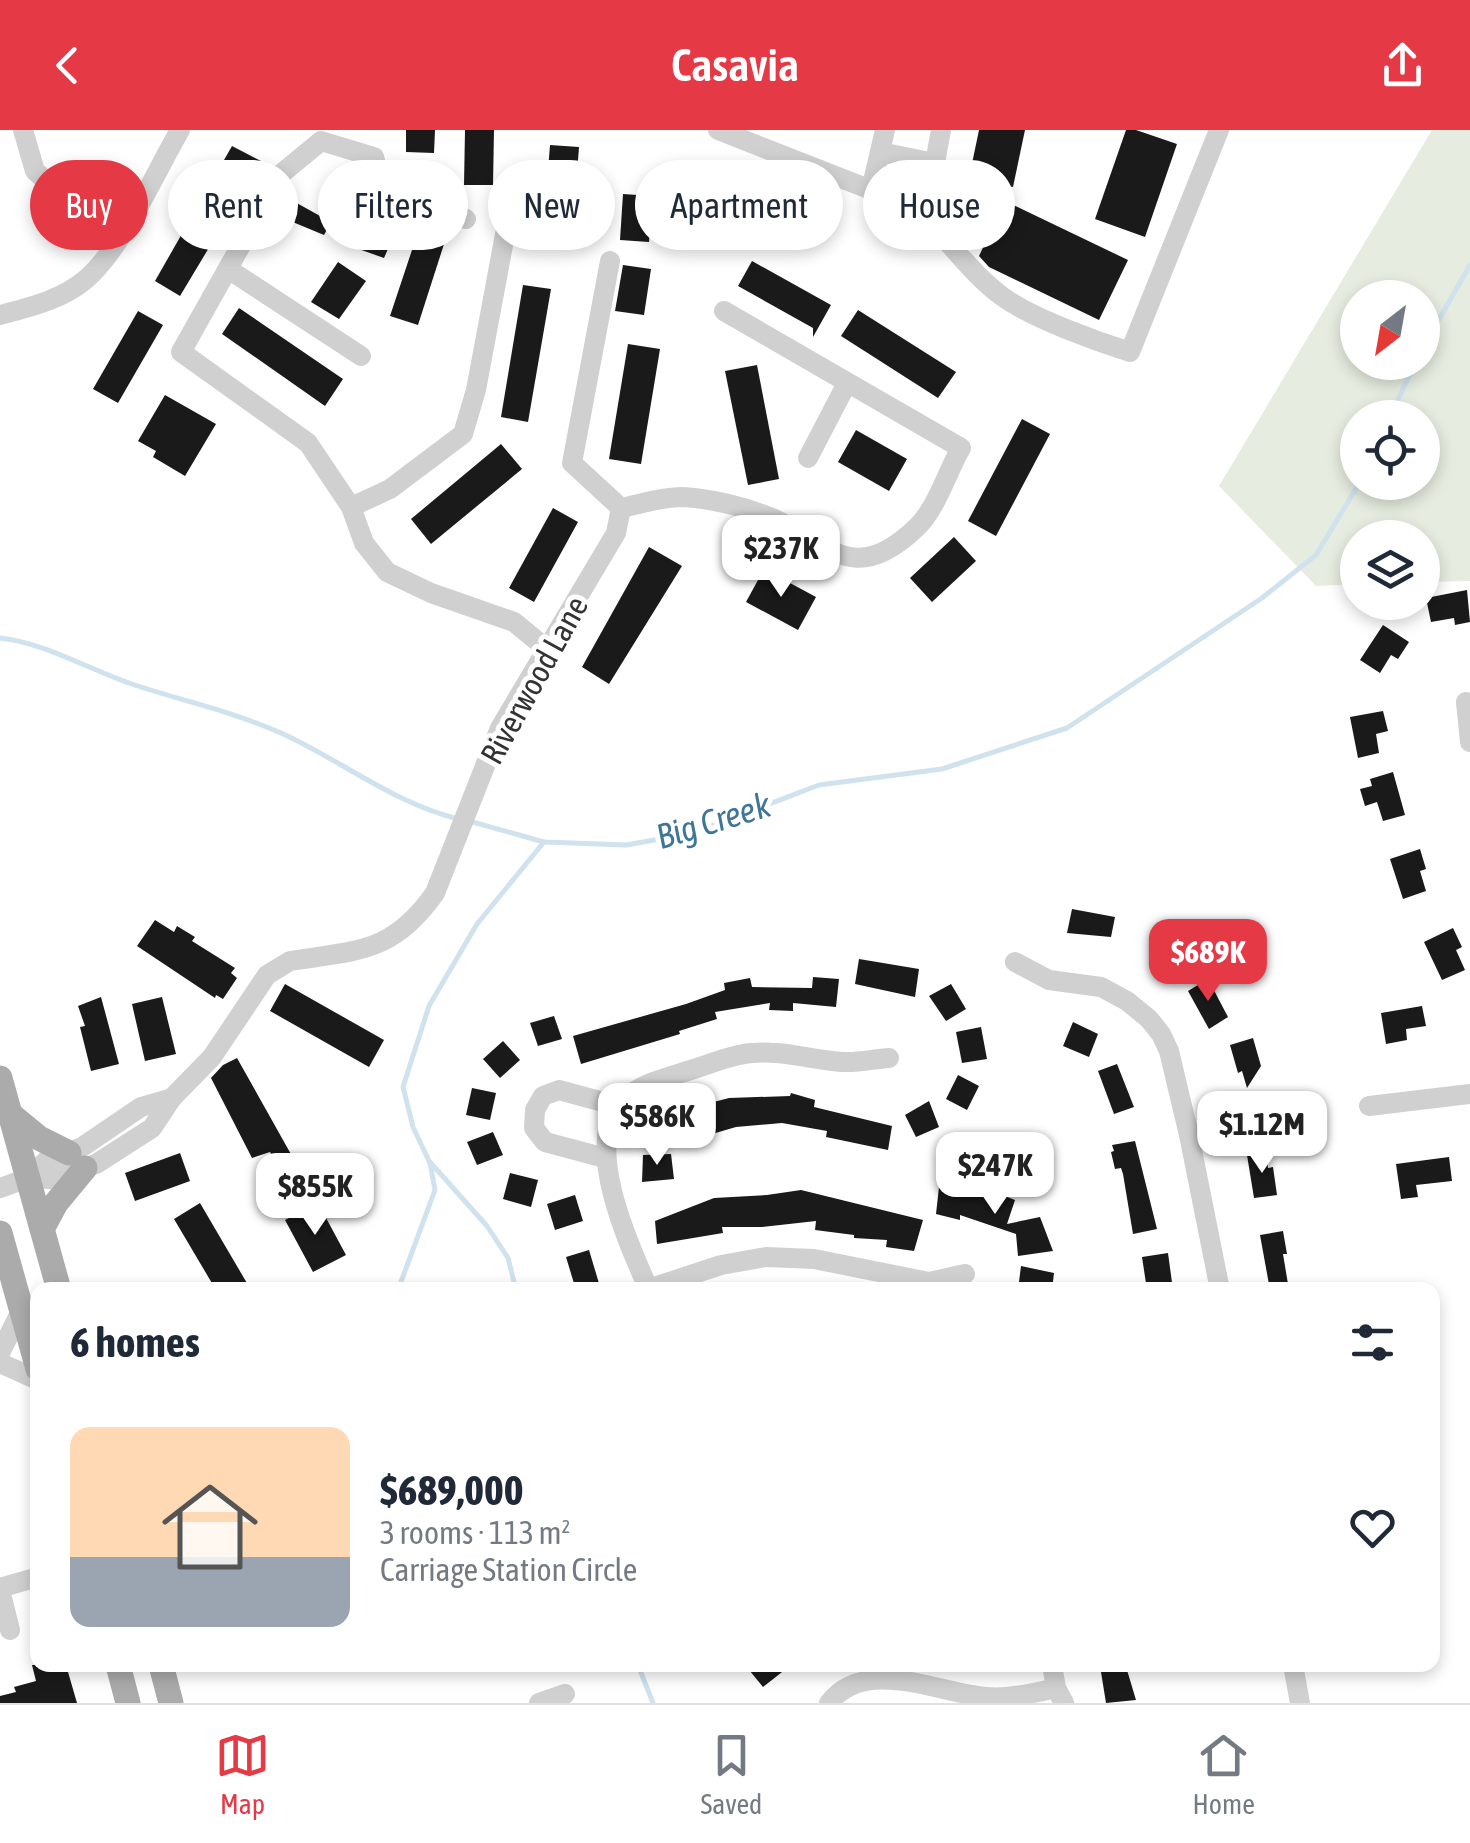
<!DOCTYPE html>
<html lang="en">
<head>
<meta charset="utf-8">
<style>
	:root { --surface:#fff; --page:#f6f6f7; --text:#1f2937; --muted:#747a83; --line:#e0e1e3; --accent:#e63946 }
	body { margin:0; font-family:"Asap Condensed",sans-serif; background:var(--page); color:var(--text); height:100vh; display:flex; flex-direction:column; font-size:38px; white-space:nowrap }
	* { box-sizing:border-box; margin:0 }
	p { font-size:32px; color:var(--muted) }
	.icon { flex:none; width:55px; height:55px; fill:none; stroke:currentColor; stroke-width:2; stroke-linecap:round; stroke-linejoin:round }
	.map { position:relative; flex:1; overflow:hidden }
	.details { position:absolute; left:30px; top:1152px; width:1410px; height:390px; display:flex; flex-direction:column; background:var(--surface); border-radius:20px; box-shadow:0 5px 15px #0003 }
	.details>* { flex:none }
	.top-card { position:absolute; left:30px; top:30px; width:1410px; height:90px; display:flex; gap:20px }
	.needle { width:65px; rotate:211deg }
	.tools { position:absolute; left:1340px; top:150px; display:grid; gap:20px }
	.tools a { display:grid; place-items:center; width:100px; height:100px; border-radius:50%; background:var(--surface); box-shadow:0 5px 15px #0003; font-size:50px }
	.price { position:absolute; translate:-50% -85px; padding:0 22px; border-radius:20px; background:#fff; color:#222; font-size:32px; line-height:65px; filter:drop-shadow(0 2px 5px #0008) }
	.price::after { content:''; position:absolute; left:50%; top:60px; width:30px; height:22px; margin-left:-15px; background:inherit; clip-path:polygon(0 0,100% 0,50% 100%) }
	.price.active { background:var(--accent); color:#fff }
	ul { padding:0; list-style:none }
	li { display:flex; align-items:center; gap:30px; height:250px; padding:0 40px }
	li+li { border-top:2px solid var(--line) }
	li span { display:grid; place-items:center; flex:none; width:280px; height:200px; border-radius:20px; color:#555 }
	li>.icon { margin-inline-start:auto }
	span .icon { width:120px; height:120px; fill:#fffc; stroke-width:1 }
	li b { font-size:42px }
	h2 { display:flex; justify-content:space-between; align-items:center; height:120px; padding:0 40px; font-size:42px }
	.chip { padding:0 35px; border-radius:45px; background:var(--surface); box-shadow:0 5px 15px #0003; font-size:35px; line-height:90px }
	.chip.active { background:var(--accent); color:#fff }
	header { display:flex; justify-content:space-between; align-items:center; height:130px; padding:0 40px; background:var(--accent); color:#fff; font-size:45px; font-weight:600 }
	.tab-bar { display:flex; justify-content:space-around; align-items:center; height:140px; border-top:2px solid var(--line); background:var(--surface); font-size:28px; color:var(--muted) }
	.tab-bar a { display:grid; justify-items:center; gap:5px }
	.tab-bar .active { color:var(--accent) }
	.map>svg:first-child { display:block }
	.green { fill:#e6ecdf; fill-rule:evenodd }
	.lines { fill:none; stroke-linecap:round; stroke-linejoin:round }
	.stream { stroke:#cfe2ee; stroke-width:5 }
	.building { fill:#1a1a1a }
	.minor { stroke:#d0d0d0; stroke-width:20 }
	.major { stroke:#ababab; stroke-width:25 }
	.labels { text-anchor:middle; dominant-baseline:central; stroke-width:10; stroke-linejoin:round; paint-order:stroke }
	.street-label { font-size:32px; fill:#333; stroke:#fff }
	.water-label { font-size:35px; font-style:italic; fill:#3f7597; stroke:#fff }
</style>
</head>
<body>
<header><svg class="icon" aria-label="back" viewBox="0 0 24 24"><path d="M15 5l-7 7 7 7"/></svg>Casavia<svg class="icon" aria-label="share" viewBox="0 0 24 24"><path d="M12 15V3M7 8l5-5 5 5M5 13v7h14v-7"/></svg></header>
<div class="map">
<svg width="1470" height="1573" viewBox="0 0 1470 1573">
	<rect width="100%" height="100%" fill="#fff"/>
	<!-- green -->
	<path class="green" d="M1432 0H1470V451L1423 452 1422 408H1358L1357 454 1316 456 1219 356ZM1358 168H1422V232H1358ZM1358 288H1422V352H1358Z"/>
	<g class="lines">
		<!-- stream -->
		<g class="stream">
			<polyline points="1422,219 1470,135"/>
			<polyline points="1389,288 1416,232"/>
			<path d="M0 508C45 513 86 538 129 553 178 570 232 581 281 603 341 630 393 673 458 689"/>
			<polyline points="469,691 544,712 626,715 693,703 819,655 942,639 1067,598 1262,468 1316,425 1360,352"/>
			<polyline points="398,1160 435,1060 430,1033"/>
			<polyline points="516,1160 508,1128 487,1096 429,1031 413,997 403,957 429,876 477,794 544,712"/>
			<polyline points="638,1535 653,1573"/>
		</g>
	</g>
	<!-- building -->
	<g class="building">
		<polygon points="406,0 435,0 434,23 406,22"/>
		<polygon points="465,0 494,0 493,55 464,55"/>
		<polygon points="979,0 1025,0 1013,57 969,48"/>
		<polygon points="1126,0 1136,0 1177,14 1145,107 1095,89"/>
		<polygon points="550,15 579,17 572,107 543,105"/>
		<polygon points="232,16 261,31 180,166 155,151"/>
		<polygon points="623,64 652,66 649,112 620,110"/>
		<polygon points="293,71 331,92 324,105 283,88"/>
		<polygon points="1005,71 1128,130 1099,190 989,137 979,126"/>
		<polygon points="371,73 401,89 384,128 353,117"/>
		<polygon points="418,102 445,111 418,195 390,186"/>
		<polygon points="752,131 831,175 813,207 813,198 738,156"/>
		<polygon points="338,132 366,151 339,189 311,172"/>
		<polygon points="623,135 651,139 644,185 615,181"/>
		<polygon points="523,155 551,159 528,292 501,287"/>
		<polygon points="239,178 343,249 325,276 222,204"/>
		<polygon points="858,180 956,242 938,268 841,206"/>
		<polygon points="138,181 163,195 118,273 93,259"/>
		<polygon points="628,214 660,219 641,334 609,329"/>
		<polygon points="757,235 779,349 748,355 725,241"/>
		<polygon points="165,265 216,294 185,346 153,327 156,321 138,311"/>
		<polygon points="1022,289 1050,304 996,406 968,391"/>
		<polygon points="856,300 907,329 889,361 838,332"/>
		<polygon points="501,314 522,339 431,414 411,389"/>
		<polygon points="553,378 578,392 534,472 509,458"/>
		<polygon points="954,407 976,431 932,472 910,448"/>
		<polygon points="649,417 682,436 609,554 582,537"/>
		<polygon points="764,439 816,467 798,500 746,472"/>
		<polygon points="1467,460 1470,492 1455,495 1454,488 1431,492 1426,468"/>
		<polygon points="1383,495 1409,512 1398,529 1391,525 1380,543 1360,530"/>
		<polygon points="1383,581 1388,601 1376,604 1379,623 1358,628 1350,587"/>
		<polygon points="1393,642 1405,685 1383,691 1377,672 1365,676 1360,659 1372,656 1370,649"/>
		<polygon points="1420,719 1426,739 1420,741 1426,761 1403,769 1390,729"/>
		<polygon points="1072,779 1115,787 1111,807 1067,803"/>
		<polygon points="155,790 174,802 177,796 195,807 192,811 235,838 231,843 237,848 223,869 216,865 215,868 137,816"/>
		<polygon points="1453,798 1462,817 1456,820 1465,840 1442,850 1424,812"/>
		<polygon points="1164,809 1188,826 1173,845 1150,827"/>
		<polygon points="859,829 919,839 915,867 855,854"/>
		<polygon points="813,847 839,849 836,877 793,873 793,881 769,880 770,873 715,882 717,889 679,901 680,904 581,934 573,906 686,874 725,860 724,853 750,848 752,857 812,858"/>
		<polygon points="1208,849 1228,887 1209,899 1188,861"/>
		<polygon points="285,854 384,910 369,937 270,881"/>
		<polygon points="951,854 966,879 946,891 929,866"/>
		<polygon points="101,867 119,934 91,941 80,897 85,896 78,876"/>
		<polygon points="162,867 176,924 145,931 132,874"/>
		<polygon points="1422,876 1426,896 1406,899 1407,910 1386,914 1381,883"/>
		<polygon points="554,886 562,909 538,916 530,893"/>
		<polygon points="1073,892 1098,904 1089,927 1063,916"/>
		<polygon points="981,897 987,929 962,933 956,902"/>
		<polygon points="1253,908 1261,936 1247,958 1242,941 1238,943 1230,915"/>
		<polygon points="503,911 520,930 500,948 483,929"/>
		<polygon points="237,928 306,1051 273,1068 257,1039 274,1029 270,1022 252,1028 211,948 223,935"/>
		<polygon points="1117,934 1134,977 1114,984 1098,941"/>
		<polygon points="958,945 979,956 967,980 946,969"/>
		<polygon points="472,958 496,963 490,990 466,985"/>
		<polygon points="791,963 815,970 814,977 892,996 888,1020 826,1007 827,1001 782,993 736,997 671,1016 667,981 706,977 706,974 729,968 790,966"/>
		<polygon points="929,971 939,997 916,1007 905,985"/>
		<polygon points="493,1002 503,1025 477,1035 467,1012"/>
		<polygon points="1135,1011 1157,1099 1133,1104 1123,1044 1121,1038 1115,1039 1111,1022 1114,1021 1112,1015"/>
		<polygon points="1266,1022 1268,1038 1273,1037 1277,1065 1254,1068 1247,1025"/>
		<polygon points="180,1023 190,1051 135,1071 125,1043"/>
		<polygon points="671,1024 674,1049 642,1052 643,1025"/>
		<polygon points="1449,1027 1452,1051 1416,1055 1418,1067 1401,1069 1396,1034"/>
		<polygon points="510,1043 538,1050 531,1077 503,1069"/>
		<polygon points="939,1057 978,1066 981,1057 1015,1070 1007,1094 1040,1087 1053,1121 1018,1126 1016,1104 960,1085 960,1090 936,1084"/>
		<polygon points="801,1060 923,1090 914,1121 886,1117 887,1110 854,1108 854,1105 815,1100 816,1091 762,1097 722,1097 723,1103 657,1114 655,1091 714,1068 767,1065"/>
		<polygon points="575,1065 583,1091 555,1100 547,1074"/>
		<polygon points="200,1073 251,1160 216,1160 174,1089"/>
		<polygon points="318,1073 346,1125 313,1142 285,1090"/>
		<polygon points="1283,1101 1287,1124 1283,1124 1289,1160 1270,1160 1260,1105"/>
		<polygon points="589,1120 601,1160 576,1160 566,1127"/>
		<polygon points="1168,1123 1173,1160 1147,1160 1142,1127"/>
		<polygon points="1021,1136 1054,1143 1052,1160 1018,1160"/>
		<polygon points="32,1535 66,1535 77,1573 0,1573 0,1566 16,1562 14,1557 36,1551"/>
		<polygon points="745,1535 791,1535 763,1557"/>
		<polygon points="1127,1540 1136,1570 1106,1573 1101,1542"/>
	</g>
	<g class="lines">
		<!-- minor -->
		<g class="minor">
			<polyline points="23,0 35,41 52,56"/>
			<path d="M718 0 902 72C943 97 964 139 1003 167 1032 188 1095 211 1130 222L1219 0"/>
			<polyline points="880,22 935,33 941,0"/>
			<polyline points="871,60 885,0"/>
			<polyline points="360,63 380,49"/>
			<polyline points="466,89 380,49 374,27 321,11 281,44 181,222 308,313 351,377 364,413 387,442 431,463 514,492 548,520"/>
			<polyline points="610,131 572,333 621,378"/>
			<polyline points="228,139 361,226"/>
			<path d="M0 185C30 177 61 170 85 150 122 119 155 43 180 0"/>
			<polyline points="808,328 847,253"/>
			<polyline points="351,377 390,359 463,304 476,260 509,83"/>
			<path d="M621 378C641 374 661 367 682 367 709 368 746 377 772 388 829 413 853 458 916 398 936 380 947 342 961 318L724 181"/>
			<polyline points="1466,572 1470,612"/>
			<polyline points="1015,832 1049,850 1101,857 1127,871 1149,889 1161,904 1169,921 1189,1005 1220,1160"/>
			<polyline points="1369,976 1470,964"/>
			<polyline points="605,1028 545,1012 534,998 535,980 543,966 559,960 618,976"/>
			<path d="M28 1048 51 1049 96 1034 152 998 172 968 212 927 267 845 290 831C357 820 392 824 435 763L500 598 616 403 621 378"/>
			<polyline points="0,1058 28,1048 47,1030 82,1017 141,977 172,968"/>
			<polyline points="648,1159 721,1135 766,1127 814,1129 929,1152 965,1144"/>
			<path d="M649 1160C629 1115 582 1014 622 971 638 954 664 949 684 942 706 936 729 925 751 923 782 920 812 930 843 932 858 933 874 929 889 928"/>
			<polyline points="0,1223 21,1181"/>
			<polyline points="0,1233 38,1250"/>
			<polyline points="0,1458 38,1447"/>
			<polyline points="0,1460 10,1500"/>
			<polyline points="1052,1535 1056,1558 1064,1573"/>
			<polyline points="1293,1535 1300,1573"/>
			<polyline points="539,1573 565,1564"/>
			<path d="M829 1573C865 1526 939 1563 986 1567 1010 1569 1033 1563 1056 1558"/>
		</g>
		<!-- major -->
		<g class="major">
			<polyline points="0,948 59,1160"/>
			<polyline points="11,985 39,1008 69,1023"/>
			<polyline points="42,1099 56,1073 85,1038"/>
			<polyline points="0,1103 38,1239"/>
			<polyline points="118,1535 128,1573"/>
			<polyline points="161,1535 171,1573"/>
		</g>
	</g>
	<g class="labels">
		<!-- street labels -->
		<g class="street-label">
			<text transform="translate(534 550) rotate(-61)">Riverwood Lane</text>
		</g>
		<!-- water labels -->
		<g class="water-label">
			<text transform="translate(713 690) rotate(-17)">Big Creek</text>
		</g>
	</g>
</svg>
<div class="tools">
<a><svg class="needle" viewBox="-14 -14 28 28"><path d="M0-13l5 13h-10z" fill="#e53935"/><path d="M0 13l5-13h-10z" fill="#747a83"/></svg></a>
<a><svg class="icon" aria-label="locate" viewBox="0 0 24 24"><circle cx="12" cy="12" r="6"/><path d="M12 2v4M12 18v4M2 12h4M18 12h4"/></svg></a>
<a><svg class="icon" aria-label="layers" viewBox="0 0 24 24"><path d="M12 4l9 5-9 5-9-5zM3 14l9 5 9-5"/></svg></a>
</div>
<b class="price" style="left:781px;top:470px">$237K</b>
<b class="price active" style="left:1208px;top:874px">$689K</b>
<b class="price" style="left:657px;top:1038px">$586K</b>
<b class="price" style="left:1262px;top:1046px">$1.12M</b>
<b class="price" style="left:995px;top:1087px">$247K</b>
<b class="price" style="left:315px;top:1108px">$855K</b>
<div class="top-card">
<a class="chip active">Buy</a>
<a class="chip">Rent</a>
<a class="chip">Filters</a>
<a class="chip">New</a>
<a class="chip">Apartment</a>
<a class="chip">House</a>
</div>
<section class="details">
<h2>6 homes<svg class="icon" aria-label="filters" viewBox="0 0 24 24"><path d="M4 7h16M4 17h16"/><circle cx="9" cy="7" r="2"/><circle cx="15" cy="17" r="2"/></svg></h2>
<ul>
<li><span style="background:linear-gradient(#ffd9b3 65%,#9aa5b1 0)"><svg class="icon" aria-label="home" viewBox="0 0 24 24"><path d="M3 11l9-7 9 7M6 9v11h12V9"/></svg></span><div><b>$689,000</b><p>3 rooms · 113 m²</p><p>Carriage Station Circle</p></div><svg class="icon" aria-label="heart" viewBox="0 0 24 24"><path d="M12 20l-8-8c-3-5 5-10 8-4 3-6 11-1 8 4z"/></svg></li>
</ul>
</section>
</div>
<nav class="tab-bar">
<a class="active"><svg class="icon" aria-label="map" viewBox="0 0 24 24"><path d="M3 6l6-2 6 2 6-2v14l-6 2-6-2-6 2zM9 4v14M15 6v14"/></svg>Map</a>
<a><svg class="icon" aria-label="saved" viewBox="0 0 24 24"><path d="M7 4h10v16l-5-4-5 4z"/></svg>Saved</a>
<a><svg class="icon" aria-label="home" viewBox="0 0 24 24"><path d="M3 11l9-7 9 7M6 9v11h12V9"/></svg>Home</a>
</nav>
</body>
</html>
